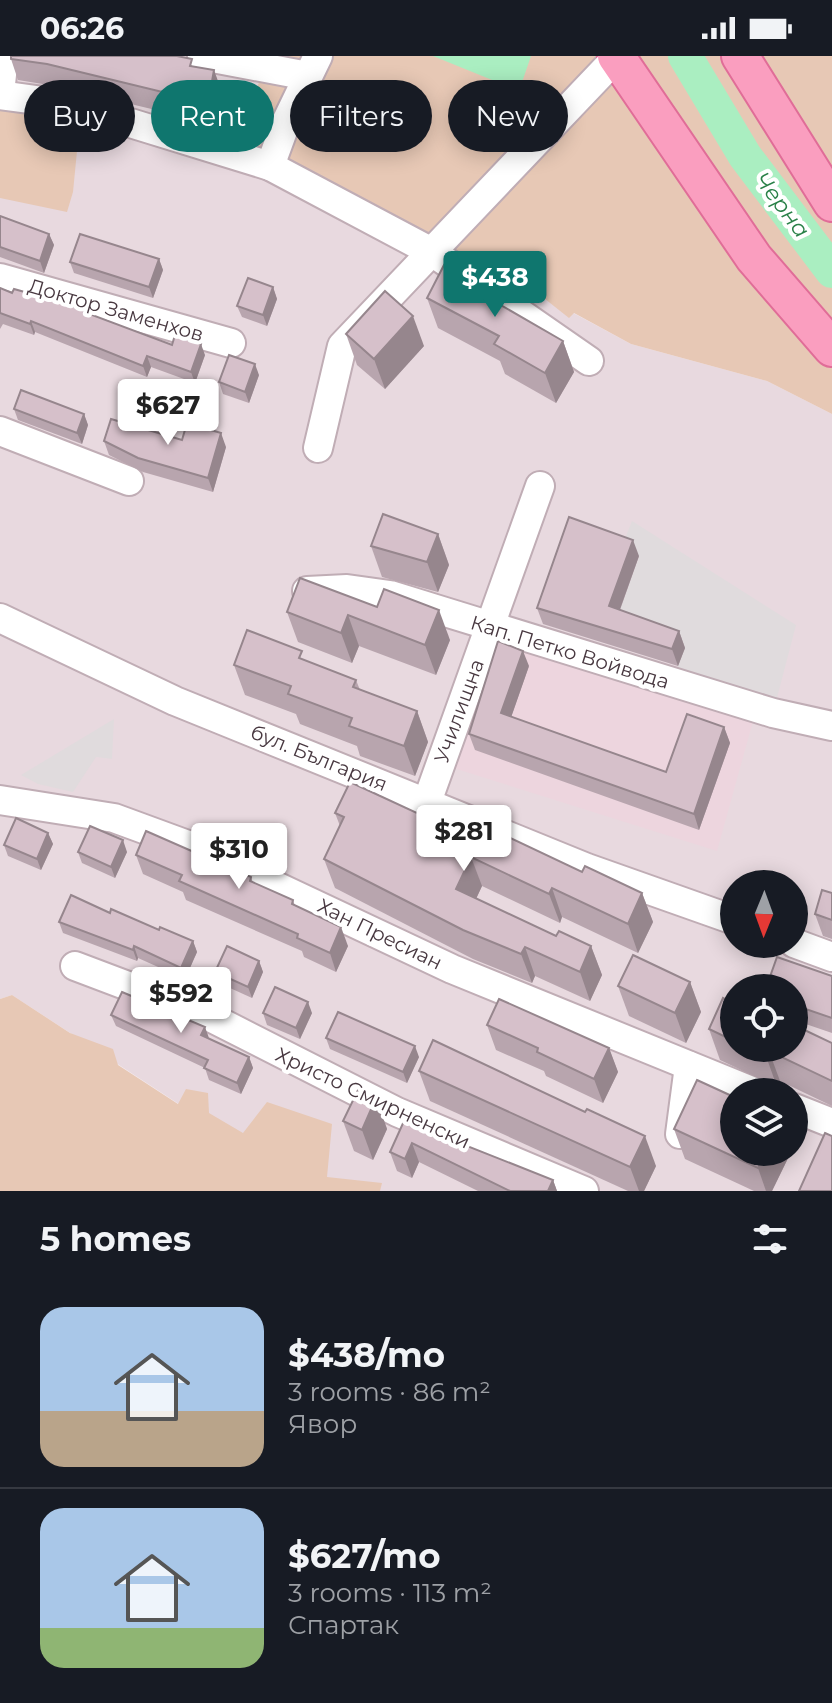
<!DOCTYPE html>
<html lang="en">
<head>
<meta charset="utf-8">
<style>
	:root { --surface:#171b24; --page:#242831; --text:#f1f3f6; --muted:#9ea1a6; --line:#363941; --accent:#0f766e }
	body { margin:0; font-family:Montserrat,sans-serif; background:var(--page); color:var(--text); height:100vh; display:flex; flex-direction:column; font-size:30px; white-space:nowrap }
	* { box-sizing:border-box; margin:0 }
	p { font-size:26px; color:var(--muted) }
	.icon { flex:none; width:44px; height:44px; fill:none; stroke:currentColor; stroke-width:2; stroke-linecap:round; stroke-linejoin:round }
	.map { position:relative; height:1135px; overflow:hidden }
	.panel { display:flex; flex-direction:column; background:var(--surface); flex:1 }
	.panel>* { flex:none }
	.hud { position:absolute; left:24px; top:24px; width:784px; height:72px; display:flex; gap:16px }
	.needle { width:52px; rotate:181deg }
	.fabs { position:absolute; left:720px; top:814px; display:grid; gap:16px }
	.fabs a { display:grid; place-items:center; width:88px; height:88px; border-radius:50%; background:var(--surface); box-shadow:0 4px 20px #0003; font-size:40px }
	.price { position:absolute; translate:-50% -68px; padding:0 18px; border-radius:8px; background:#fff; color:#222; font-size:26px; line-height:52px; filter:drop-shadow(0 2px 4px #0008) }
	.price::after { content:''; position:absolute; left:50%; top:48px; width:24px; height:18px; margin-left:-12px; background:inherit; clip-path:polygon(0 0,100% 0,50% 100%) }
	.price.active { background:var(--accent); color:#fff }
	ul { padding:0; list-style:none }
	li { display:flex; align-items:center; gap:24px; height:200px; padding:0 40px }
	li+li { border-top:2px solid var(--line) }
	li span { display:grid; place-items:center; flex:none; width:224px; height:160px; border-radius:24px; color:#555 }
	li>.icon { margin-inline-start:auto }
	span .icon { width:96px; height:96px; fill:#fffc; stroke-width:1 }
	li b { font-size:34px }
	h2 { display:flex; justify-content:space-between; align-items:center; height:96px; padding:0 40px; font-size:34px }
	.pill { padding:0 28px; border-radius:36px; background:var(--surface); box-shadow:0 4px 20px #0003; font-size:28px; line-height:72px }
	.pill.active { background:var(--accent); color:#fff }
	.status { display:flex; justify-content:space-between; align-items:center; height:56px; padding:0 40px; background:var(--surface); direction:ltr }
	.status svg { height:22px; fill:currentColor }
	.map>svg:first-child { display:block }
	.residential { fill:#e8d9df; fill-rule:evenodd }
	.education { fill:#edd5de }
	.green { fill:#e7c8b5 }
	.parking { fill:#e0dbdd }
	.water { fill:#aaeec1 }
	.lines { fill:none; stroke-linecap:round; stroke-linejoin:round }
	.river { stroke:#aaeec1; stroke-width:34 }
	.minor-casing { stroke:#c0adb5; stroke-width:32 }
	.major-casing { stroke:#e06d98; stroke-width:40 }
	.minor { stroke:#fff; stroke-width:28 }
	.major { stroke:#fa9ebf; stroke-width:36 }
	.wall { fill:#b8a5ae }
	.shaded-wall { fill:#96868d }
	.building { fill:#d6c0ca; stroke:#96868d; stroke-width:2 }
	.labels { text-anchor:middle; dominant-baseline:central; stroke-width:8; stroke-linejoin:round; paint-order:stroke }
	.street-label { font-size:20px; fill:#483840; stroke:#fff }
	.water-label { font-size:22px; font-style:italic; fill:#2a8148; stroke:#fff }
</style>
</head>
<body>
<div class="status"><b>06:26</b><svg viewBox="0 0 49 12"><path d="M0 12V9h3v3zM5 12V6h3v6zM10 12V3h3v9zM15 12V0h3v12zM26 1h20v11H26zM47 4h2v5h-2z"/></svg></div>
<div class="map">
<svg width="832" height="1135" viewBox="0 0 832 1135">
	<rect width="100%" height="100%" fill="#f4eaee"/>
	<!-- residential -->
	<path class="residential" d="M0 0H266L241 89 409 169 631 288 767 325 832 358V1135H343L188 1054 12 939 0 943ZM734 828H794V888H734ZM734 932H794V992H734ZM734 1036H794V1096H734Z"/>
	<!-- education -->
	<polygon class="education" points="494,577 755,658 717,795 447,710"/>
	<!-- green -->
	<g class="green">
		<polygon points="266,0 832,0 832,358 767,325 631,288 574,257 569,262 540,239 409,169 241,90"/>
		<polygon points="0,44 90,54 95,79 77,95 73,136 67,156 0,142"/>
		<polygon points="12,939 70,977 113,993 118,1009 178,1048 186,1033 208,1037 209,1057 243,1077 267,1046 332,1068 327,1121 382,1127 380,1135 0,1135 0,943"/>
	</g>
	<!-- parking -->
	<g class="parking">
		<polygon points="632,465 796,569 773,657 673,625 684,592 615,567 639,501 622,490"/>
		<polygon points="114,663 112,703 96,701 73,736 38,728 21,719"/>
	</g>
	<!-- water -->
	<polygon class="water" points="433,0 531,0 519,35"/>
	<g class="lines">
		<!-- river -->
		<polyline class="river" points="685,0 745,100 832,215"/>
		<defs>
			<g id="minor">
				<polyline points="202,0 308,20"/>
				<polyline points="0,37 4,0"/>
				<polyline points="0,39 51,46 111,61 270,110 432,196 589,305"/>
				<polyline points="270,110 287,64 318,0"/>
				<polyline points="0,222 231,287"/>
				<polyline points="0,375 129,425"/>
				<polyline points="318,392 342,290 617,1"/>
				<polyline points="307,535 347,533 390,539 773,657 832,670"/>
				<polyline points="0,562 175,645 587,812 734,864"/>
				<polyline points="0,744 114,762 193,791 452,913 754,1036"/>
				<polyline points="427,746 540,430"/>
				<polyline points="794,887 832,901"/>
				<polyline points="75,910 210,961 397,1056 584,1135"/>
				<polyline points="794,1052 832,1067"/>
				<polyline points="680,1078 689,1010"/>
			</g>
			<g id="major">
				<polyline points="616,0 754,202 832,292"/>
				<polyline points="740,0 832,147"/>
			</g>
		</defs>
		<!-- minor casing -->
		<use href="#minor" class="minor-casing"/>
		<!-- major casing -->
		<use href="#major" class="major-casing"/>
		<!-- minor -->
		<use href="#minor" class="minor"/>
		<!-- major -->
		<use href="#major" class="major"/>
	</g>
	<!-- wall -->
	<g class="wall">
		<polygon points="11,3 195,11 222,36 215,75 183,65 181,60 55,30 18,24"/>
		<polygon points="0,160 49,178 54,189 44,217 0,201"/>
		<polygon points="159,203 163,214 153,242 74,217 70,206"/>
		<polygon points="273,231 277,243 267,270 242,261 237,250"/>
		<polygon points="0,232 86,257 172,289 205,299 195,327 151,311 147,321 35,276 34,279 3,268 0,273"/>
		<polygon points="427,242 499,248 563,285 574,316 556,347 505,318 500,305 438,272"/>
		<polygon points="346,278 424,290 385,333 357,309"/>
		<polygon points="259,319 249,347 223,338 219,326"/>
		<polygon points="14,353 84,358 88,369 82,388 18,364"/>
		<polygon points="182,384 226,391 213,436 143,416 109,399 104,385"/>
		<polygon points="438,478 449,509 438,536 382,521 371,490"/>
		<polygon points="639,500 620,554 679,575 685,592 678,610 543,568 537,552"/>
		<polygon points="377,551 450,584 436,619 359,590 352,607 298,586 287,556"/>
		<polygon points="306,605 356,624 360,634 417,655 428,686 415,720 360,700 357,690 300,668 296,658 245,639 234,609"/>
		<polygon points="529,610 511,661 666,716 724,671 730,687 699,774 475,694 469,678"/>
		<polygon points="335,757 421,759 642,837 653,866 638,897 562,861 560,867 482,830 476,843 556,880 591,890 602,919 590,945 535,920 532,927 473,903 335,832 324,803 340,770"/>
		<polygon points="48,777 53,788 41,814 8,800 4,789"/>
		<polygon points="78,796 127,796 115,822 82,807"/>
		<polygon points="136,799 251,821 253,827 293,844 295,850 348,890 336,916 304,901 302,895 186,844 183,836 143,818"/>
		<polygon points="832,837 832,883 823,880 815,858"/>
		<polygon points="110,857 193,885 197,896 185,923 138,902 137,905 63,877 59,866"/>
		<polygon points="259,905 263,916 252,942 219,927 215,916"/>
		<polygon points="832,920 832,977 794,964 794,932"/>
		<polygon points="690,926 701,956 686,987 629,960 618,930"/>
		<polygon points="734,948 734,992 794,992 832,987 832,1050 780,1025 777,1031 720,1004 709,973"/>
		<polygon points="263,957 312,957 300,983 267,969"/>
		<polygon points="111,959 209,983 249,1001 253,1012 241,1038 209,1024 205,1012 116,970"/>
		<polygon points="487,969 609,992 618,1016 603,1047 546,1020 544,1015 496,994"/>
		<polygon points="326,982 419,1001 407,1027 330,993"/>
		<polygon points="419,1015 656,1110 644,1135 628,1135 430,1045"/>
		<polygon points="376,1042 387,1073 373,1104 354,1095 343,1065"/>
		<polygon points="404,1065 553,1124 557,1135 478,1135 419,1106 412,1122 397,1115 390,1096"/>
		<polygon points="674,1073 734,1096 791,1096 772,1135 754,1135 685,1103"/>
	</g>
	<!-- shaded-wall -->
	<g class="shaded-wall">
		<polygon points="214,14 222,36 215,75 207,54"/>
		<polygon points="49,178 54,189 44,217 40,205"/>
		<polygon points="159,203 163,214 153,242 149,231"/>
		<polygon points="273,231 277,243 267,270 263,259"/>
		<polygon points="413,260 424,290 385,333 374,303"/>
		<polygon points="31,265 35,276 34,279 30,268"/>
		<polygon points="563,285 574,316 556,347 545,317"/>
		<polygon points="201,288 205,299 195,327 191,316"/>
		<polygon points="147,300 151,311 147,321 143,310"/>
		<polygon points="255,308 259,319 249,347 245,336"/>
		<polygon points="84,358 88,369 82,388 77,377"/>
		<polygon points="221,377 226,391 213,436 208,422"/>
		<polygon points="438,478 449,509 438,536 427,506"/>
		<polygon points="633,484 639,500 615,567 609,550"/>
		<polygon points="439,554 450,584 436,619 425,589"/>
		<polygon points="348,559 359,590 352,607 341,577"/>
		<polygon points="679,575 685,592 678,610 672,593"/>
		<polygon points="523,595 529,610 507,673 501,657"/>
		<polygon points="417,655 428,686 415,720 404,690"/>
		<polygon points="724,671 730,687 699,774 694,758"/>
		<polygon points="48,777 53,788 41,814 37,803"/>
		<polygon points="123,784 127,796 115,822 111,811"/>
		<polygon points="471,801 482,830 467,862 456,833"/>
		<polygon points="552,832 562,861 560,867 549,838"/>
		<polygon points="642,837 653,866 638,897 628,868"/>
		<polygon points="341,871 348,890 336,916 330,897"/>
		<polygon points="193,885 197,896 185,923 181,912"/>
		<polygon points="134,890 138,902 137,905 133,894"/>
		<polygon points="591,890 602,919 590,945 580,916"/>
		<polygon points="525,891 535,920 532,927 521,898"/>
		<polygon points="259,905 263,916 252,942 248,931"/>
		<polygon points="690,926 701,956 686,987 675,957"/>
		<polygon points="308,946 312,957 300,983 296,972"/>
		<polygon points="205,971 209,982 201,979"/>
		<polygon points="415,990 419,1001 407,1027 403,1016"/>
		<polygon points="609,992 618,1016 603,1047 594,1023"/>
		<polygon points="769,995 780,1025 777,1031 766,1000"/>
		<polygon points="249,1001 253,1012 241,1038 237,1027"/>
		<polygon points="376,1042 387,1073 373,1104 362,1074"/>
		<polygon points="645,1080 656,1110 644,1135 639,1135 630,1111"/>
		<polygon points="412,1087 419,1106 412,1122 405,1103"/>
		<polygon points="766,1096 791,1096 772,1135 766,1135 758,1112"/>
		<polygon points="553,1124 557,1135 548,1135"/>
	</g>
	<!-- building -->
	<g class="building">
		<polygon points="11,0 177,0 192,3 190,10 214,14 207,54 175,44 175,39 47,8 11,3"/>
		<polygon points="0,160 49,178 40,205 0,191"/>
		<polygon points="80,178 159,203 149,231 70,206"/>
		<polygon points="444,209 495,238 492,244 563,285 545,317 494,288 499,280 427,242"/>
		<polygon points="248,222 273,231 263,259 237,250"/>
		<polygon points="0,232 12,237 14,233 85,253 84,256 172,289 175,279 201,288 191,316 147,300 143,310 31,265 30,268 0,257"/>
		<polygon points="385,235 413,260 374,303 346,278"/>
		<polygon points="229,299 255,308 245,336 219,326"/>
		<polygon points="21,334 84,358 77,377 14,353"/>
		<polygon points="111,363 182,384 187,367 221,377 208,422 138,402 104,385"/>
		<polygon points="383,458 438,478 427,506 371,490"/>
		<polygon points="569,461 633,484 609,550 679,575 672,593 537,552"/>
		<polygon points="300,522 377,551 384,533 439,554 425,589 348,559 341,577 287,556"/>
		<polygon points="247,574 302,595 299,602 356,624 353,631 417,655 404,690 349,670 352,662 288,638 291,630 234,609"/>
		<polygon points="498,585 523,595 501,657 666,716 687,658 724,671 694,758 469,678"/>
		<polygon points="350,726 421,759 424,752 502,789 506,780 582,816 585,810 642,837 628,868 552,832 549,838 471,801 456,833 556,880 559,875 591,890 580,916 525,891 521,898 463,874 324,803 344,761 335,757"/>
		<polygon points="16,762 48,777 37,803 4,789"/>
		<polygon points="90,770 123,784 111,811 78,796"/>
		<polygon points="146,775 251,821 250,825 293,844 292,848 341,871 330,897 297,882 298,878 179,825 182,819 136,799"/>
		<polygon points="822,834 832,837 832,864 815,858"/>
		<polygon points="71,839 110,857 111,853 159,874 160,871 193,885 181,912 134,890 133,894 59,866"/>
		<polygon points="227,890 259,905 248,931 215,916"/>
		<polygon points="633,899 690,926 675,957 618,930"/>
		<polygon points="777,901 832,920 832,962 794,949 794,932 766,932"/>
		<polygon points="275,931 308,946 296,972 263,957"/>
		<polygon points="122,936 205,971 201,979 249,1001 237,1027 204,1012 208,1004 111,959"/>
		<polygon points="723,942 734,948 734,985 709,973"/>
		<polygon points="499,943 609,992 594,1023 537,996 538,992 487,969"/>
		<polygon points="338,956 415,990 403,1016 326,982"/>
		<polygon points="794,969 832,987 832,1025 769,995 766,1000 748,992 794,992"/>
		<polygon points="433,984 585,1056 587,1053 645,1080 630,1111 419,1015"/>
		<polygon points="697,1024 734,1041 734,1096 766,1096 758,1112 674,1073"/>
		<polygon points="358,1034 376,1042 362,1074 343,1065"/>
		<polygon points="404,1065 553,1124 548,1135 510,1135 412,1087 405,1103 390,1096"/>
		<polygon points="825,1077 832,1080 832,1135 799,1135"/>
	</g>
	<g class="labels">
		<!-- street labels -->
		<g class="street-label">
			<text transform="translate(116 254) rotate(16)">Доктор Заменхов</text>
			<text transform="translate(570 596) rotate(17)">Кап. Петко Войвода</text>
			<text transform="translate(459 655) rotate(-70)">Училищна</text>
			<text transform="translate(319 702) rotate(22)">бул. България</text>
			<text transform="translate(380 878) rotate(26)">Хан Пресиан</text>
			<text transform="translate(373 1042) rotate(25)">Христо Смирненски</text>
		</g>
		<!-- water labels -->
		<g class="water-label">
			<text transform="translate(782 149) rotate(53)">Черна</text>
		</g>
	</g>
</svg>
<div class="fabs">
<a><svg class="needle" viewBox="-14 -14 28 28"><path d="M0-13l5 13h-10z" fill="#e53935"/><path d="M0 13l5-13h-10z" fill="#9ea1a6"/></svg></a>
<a><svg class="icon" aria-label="locate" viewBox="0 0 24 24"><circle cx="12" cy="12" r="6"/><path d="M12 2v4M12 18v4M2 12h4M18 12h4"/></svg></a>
<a><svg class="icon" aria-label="layers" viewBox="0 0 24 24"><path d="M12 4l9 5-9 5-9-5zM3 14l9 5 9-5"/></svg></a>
</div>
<b class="price active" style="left:495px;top:263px">$438</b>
<b class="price" style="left:168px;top:391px">$627</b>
<b class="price" style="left:464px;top:817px">$281</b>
<b class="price" style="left:239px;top:835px">$310</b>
<b class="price" style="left:181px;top:979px">$592</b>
<div class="hud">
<a class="pill">Buy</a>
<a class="pill active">Rent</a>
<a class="pill">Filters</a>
<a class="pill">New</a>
</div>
</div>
<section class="panel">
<h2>5 homes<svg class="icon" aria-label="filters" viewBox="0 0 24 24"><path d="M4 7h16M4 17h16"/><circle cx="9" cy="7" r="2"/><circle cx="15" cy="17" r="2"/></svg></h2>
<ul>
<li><span style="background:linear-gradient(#a9c7e8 65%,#b9a48a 0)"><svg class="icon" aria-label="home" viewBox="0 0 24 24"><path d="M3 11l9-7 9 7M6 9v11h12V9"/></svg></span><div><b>$438/mo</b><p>3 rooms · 86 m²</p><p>Явор</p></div></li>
<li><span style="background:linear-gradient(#a9c7e8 75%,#8fb573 0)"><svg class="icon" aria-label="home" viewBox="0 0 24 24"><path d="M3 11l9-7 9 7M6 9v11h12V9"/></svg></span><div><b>$627/mo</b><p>3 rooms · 113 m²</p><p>Спартак</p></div></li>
</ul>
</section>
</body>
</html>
